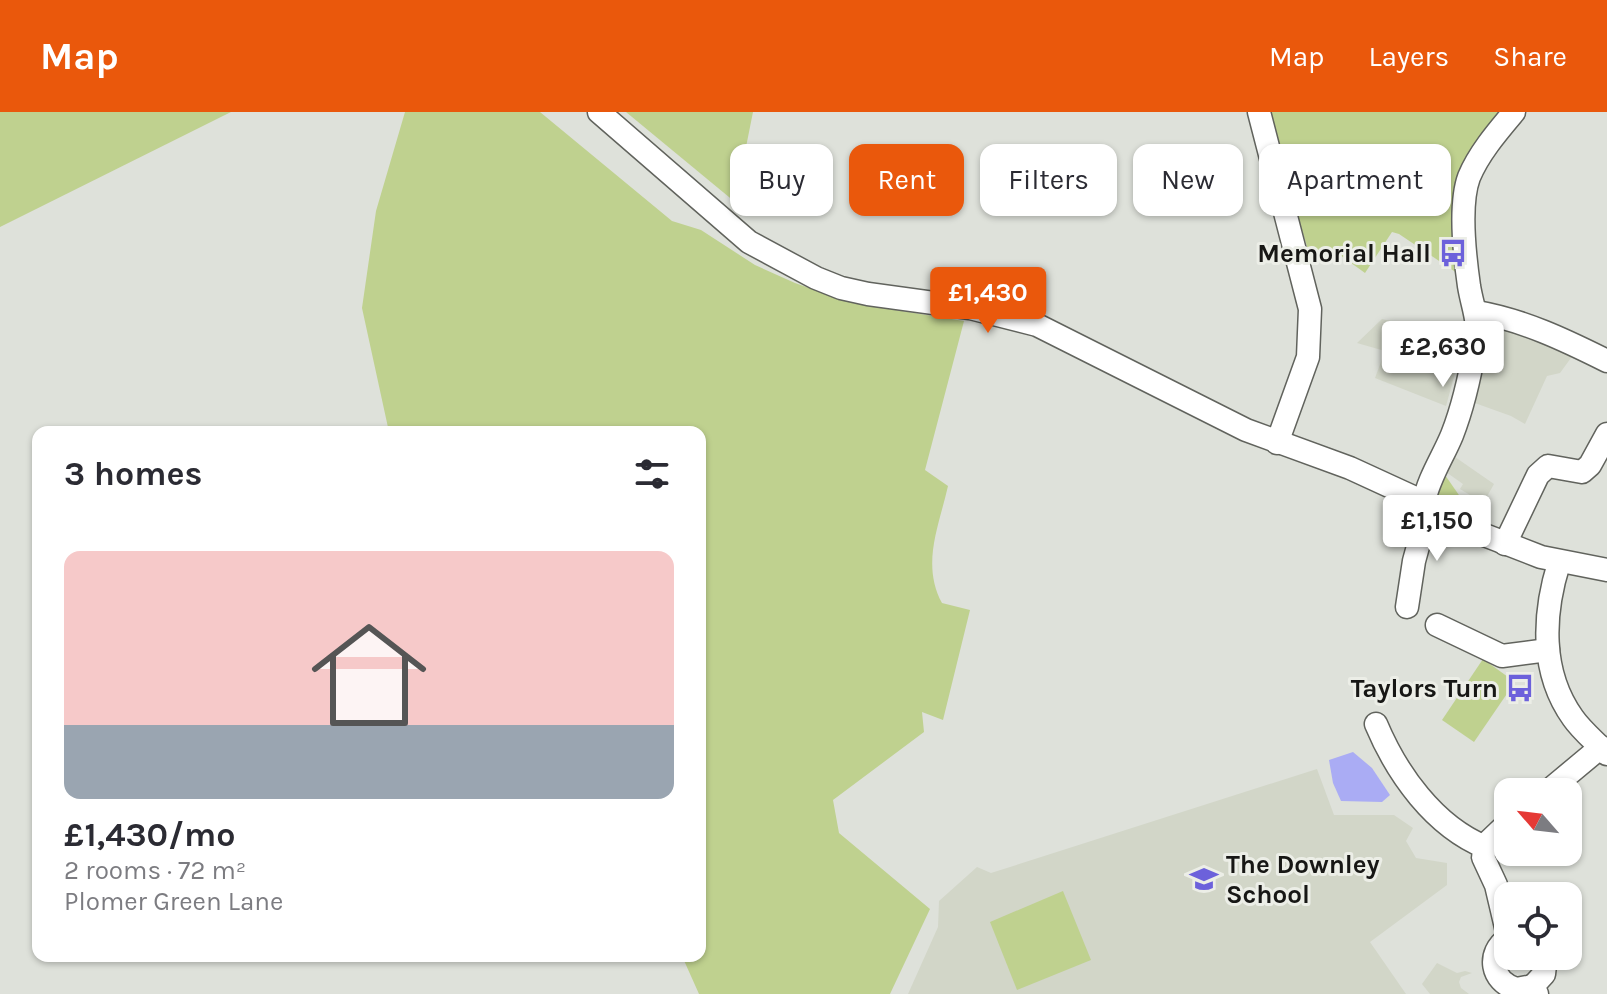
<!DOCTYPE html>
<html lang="en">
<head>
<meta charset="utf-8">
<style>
	:root { --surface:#fff; --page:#f2f2f3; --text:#2b2b33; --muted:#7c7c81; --accent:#ea580c }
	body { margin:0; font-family:Karla,sans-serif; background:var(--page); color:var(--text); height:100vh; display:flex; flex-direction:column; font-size:30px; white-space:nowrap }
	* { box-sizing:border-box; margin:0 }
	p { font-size:26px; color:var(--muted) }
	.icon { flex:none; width:44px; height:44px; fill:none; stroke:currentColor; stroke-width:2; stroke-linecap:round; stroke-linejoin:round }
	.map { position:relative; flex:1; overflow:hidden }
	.drawer { position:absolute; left:32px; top:314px; width:674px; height:536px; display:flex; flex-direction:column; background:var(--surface); border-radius:16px; box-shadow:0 2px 6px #0004 }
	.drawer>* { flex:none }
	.hud { position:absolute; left:730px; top:32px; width:756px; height:72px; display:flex; gap:16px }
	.needle { width:52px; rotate:298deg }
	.tools { position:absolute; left:1494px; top:666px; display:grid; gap:16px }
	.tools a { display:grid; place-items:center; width:88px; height:88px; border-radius:16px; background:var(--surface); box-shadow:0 2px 6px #0004; font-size:40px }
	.price { position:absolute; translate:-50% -68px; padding:0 18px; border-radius:8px; background:#fff; color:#222; font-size:26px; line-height:52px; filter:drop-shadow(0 2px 4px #0008) }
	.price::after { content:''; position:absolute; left:50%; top:48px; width:24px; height:18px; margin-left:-12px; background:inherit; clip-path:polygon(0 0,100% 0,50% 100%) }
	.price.current { background:var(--accent); color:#fff }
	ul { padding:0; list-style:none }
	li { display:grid; align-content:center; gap:16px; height:424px; padding:0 32px }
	li span { display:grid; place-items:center; height:248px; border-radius:16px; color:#555 }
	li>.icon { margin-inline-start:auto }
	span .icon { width:144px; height:144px; fill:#fffc; stroke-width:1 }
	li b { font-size:34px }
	h2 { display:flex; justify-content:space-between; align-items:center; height:96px; padding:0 32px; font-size:34px }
	.chip { padding:0 28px; border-radius:16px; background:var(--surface); box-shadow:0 2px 6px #0004; font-size:28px; line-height:72px }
	.chip.current { background:var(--accent); color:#fff }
	header { display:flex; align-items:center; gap:48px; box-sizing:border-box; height:112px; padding:0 40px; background:var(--accent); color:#fff }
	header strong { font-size:38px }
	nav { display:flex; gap:44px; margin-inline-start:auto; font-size:28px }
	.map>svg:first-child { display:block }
	.built { fill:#d2d6c8 }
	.green { fill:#bfd18f }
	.water { fill:#aaacf4 }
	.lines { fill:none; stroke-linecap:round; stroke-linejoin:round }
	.minor-casing { stroke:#61635d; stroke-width:25 }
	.minor { stroke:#fff; stroke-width:22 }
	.labels { text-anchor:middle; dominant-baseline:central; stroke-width:6; stroke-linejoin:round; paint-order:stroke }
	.poi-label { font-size:26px; font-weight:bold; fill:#171715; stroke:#eceee7; text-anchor:end }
</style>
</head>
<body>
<header>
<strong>Map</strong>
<nav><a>Map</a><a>Layers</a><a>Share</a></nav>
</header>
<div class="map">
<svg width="1607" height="882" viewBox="0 0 1607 882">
	<rect width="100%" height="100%" fill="#dee1da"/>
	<!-- built -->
	<g class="built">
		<polygon points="1382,207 1465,225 1446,294 1375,266 1385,239 1357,231"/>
		<polygon points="1497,211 1576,239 1560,261 1547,264 1525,312 1511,304 1472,290 1485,240 1493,214"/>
		<polygon points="1455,345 1494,372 1480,397 1473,393 1475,386 1460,377 1463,372 1446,360"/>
		<polygon points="1317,657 1334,703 1394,703 1413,716 1406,729 1416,746 1447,751 1447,773 1370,830 1406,882 908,882 938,815 939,789 977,755 991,761"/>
		<polygon points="1437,851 1457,861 1465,859 1472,861 1461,865 1459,870 1461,876 1469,882 1430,882 1422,872"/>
	</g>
	<!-- green -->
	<g class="green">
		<polygon points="0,0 231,0 0,115"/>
		<path d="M405 0H540L672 109 701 118 755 153 795 171 852 191 964 209 925 358 948 374C939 414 921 452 942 491L970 498 943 608 922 600 924 620 833 688 839 721 930 797 890 882H699L682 844H700V320H389L362 196 376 99Z"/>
		<polygon points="626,0 753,0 735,90"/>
		<polygon points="1265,0 1505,0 1482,29 1457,161 1399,122 1392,120 1365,161 1340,143 1311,147"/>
		<path d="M1445 363 1470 399 1469 402 1463 405C1439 394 1431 389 1445 363Z"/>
		<polygon points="1483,547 1515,570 1474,630 1442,608"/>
		<polygon points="1063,779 1091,848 1017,878 990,810"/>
	</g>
	<!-- water -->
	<polygon class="water" points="1353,640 1372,656 1390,683 1382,690 1341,689 1333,671 1329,648"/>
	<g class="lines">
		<defs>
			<g id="minor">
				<polyline points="599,0 749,130 816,166 841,176 868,182 970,196 1037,213 1246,318 1350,356 1424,390 1428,398 1438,405 1541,445 1607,458"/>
				<polyline points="1259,0 1310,197 1308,245 1277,331"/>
				<path d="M1477 200C1523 208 1565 228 1607 249"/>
				<path d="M1424 390C1428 367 1443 345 1452 323 1463 295 1470 264 1475 234 1480 208 1473 198 1469 174 1465 146 1459 92 1469 65 1479 41 1498 19 1514 0"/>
				<polyline points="1505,432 1538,363 1548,354 1582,360 1590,353 1607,322"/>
				<path d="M1559 451C1543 502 1540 560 1573 606 1582 619 1596 630 1607 642"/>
				<polyline points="1407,495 1414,449 1428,398"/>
				<polyline points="1437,513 1502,544 1548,538"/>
				<path d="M1376 612C1397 662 1434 714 1485 735"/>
				<polyline points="1547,680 1601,635"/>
				<polyline points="1508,711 1487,731 1483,745 1496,773 1508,824"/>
				<path d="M1508 826C1486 841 1491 869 1516 877L1533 874"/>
				<polyline points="1537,882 1533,874 1544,862 1546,844"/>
			</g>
		</defs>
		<!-- minor casing -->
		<use href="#minor" class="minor-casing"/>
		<!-- minor -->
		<use href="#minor" class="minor"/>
	</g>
	<!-- icons -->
	<defs>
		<symbol id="bus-bare" viewBox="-9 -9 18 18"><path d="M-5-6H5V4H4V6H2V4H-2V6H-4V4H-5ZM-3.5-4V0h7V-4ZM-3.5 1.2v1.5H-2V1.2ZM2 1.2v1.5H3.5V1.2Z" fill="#6c61db" stroke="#eceee7" stroke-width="2.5" paint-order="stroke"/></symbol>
		<symbol id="school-bare" viewBox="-9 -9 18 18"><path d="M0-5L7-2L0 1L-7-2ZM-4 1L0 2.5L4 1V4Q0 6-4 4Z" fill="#6c61db" stroke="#eceee7" stroke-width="2.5" paint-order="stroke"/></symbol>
	</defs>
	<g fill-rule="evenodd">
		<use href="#bus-bare" x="1433" y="121" width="40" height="40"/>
		<use href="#bus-bare" x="1500" y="556" width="40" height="40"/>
		<use href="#school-bare" x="1184" y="747" width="40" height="40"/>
	</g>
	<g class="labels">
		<!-- poi labels -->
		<g class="poi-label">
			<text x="1431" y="141">Memorial Hall</text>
			<text x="1498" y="576">Taylors Turn</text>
			<text x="1226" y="752" text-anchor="start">The Downley<tspan x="1226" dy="30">School</tspan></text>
		</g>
	</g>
</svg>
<div class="tools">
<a><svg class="needle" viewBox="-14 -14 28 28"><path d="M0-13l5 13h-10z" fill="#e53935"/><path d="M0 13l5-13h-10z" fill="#7c7c81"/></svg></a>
<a><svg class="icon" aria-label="locate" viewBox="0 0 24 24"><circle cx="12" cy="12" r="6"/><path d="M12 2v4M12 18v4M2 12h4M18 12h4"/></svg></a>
</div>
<b class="price current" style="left:988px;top:223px">£1,430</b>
<b class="price" style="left:1443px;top:277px">£2,630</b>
<b class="price" style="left:1437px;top:451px">£1,150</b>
<div class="hud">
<a class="chip">Buy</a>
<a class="chip current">Rent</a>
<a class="chip">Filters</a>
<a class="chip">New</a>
<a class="chip">Apartment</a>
</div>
<section class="drawer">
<h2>3 homes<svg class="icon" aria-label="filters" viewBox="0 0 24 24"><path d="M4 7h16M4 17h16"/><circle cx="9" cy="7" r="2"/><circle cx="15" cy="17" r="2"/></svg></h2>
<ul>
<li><span style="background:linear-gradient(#f6c9c9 70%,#9aa5b1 0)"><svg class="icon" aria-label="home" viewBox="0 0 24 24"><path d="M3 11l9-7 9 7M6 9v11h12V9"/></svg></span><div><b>£1,430/mo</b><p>2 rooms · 72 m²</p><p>Plomer Green Lane</p></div></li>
</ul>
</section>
</div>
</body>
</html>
